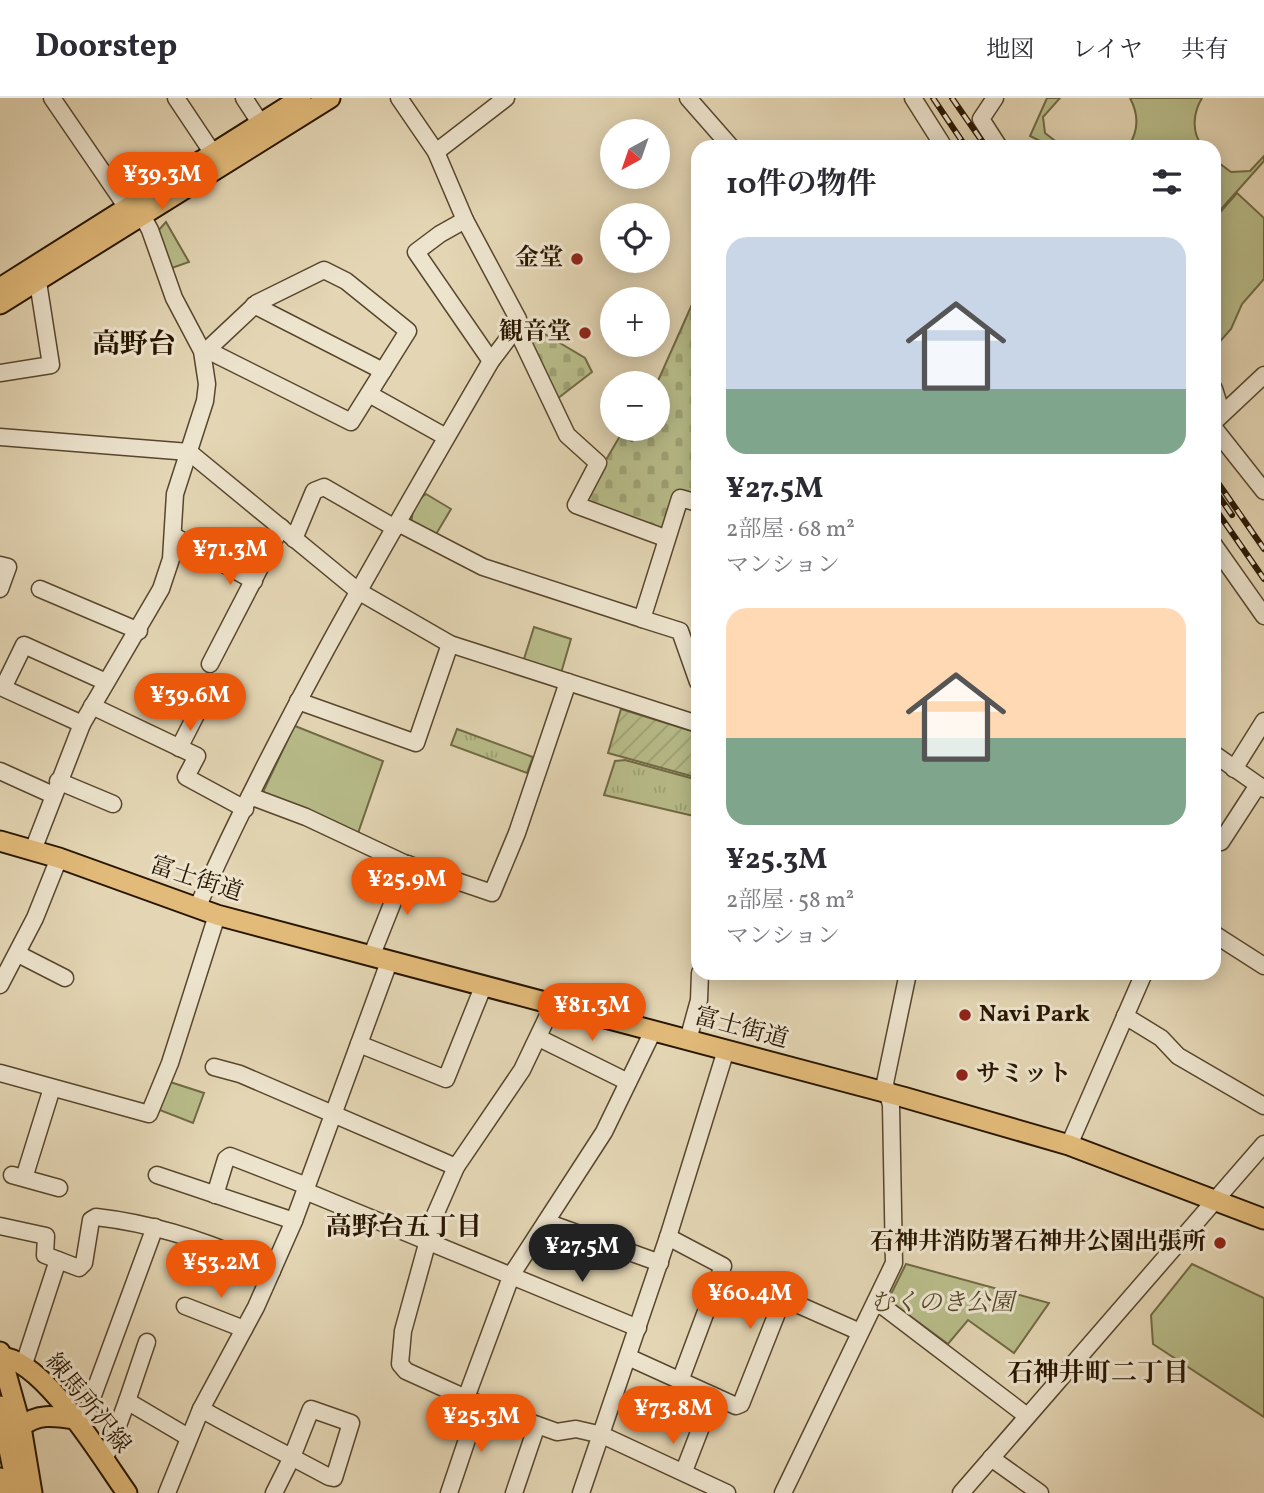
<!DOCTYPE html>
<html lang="ja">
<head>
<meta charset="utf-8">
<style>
	:root { --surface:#fff; --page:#f7f7f7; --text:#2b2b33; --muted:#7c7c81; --line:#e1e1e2; --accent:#ea580c }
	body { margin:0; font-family:Vollkorn,"Noto Serif JP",serif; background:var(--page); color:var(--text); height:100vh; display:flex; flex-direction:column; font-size:26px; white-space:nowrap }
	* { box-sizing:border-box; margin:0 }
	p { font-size:23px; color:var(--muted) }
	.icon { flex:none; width:38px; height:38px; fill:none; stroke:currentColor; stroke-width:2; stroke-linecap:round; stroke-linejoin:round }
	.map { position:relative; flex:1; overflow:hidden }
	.side { position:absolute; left:691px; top:42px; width:530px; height:840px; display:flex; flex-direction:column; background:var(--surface); border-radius:21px; box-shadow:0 4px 18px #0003 }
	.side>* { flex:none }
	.needle { width:46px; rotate:220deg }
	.tools { position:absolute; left:600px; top:21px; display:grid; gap:14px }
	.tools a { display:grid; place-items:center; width:70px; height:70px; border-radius:50%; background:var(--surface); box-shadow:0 4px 18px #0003; font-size:35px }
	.price { position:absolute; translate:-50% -60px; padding:0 16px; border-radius:24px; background:var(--accent); color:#fff; font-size:23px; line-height:46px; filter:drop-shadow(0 2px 4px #0008) }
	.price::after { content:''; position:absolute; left:50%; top:42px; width:21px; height:16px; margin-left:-10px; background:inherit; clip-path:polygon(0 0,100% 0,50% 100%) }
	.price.on { background:#222; color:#fff }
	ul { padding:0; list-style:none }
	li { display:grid; align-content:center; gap:14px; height:371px; padding:0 35px }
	li span { display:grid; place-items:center; height:217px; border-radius:21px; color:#555 }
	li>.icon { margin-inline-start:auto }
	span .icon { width:126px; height:126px; fill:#fffc; stroke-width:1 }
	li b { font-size:30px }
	h2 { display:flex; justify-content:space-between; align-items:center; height:84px; padding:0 35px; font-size:30px }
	header { display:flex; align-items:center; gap:42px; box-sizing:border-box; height:98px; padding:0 35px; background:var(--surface); border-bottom:2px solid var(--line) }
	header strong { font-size:33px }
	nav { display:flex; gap:38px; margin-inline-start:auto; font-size:24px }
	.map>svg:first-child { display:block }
	.grass { fill:url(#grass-tufts); stroke:#706a45; stroke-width:2 }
	.cemetery { fill:url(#cemetery-stones); stroke:#706a45; stroke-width:2 }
	.park { fill:#b8bd8a; stroke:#706a45; stroke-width:2 }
	.garden { fill:url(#garden-furrows); stroke:#706a45; stroke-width:2 }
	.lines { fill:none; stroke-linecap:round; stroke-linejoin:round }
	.minor-casing { stroke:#57462d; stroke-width:19 }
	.major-casing { stroke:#281600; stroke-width:23 }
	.minor { stroke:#ede4ce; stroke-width:16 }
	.major { stroke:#e2bb7a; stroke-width:19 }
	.rail-casing { stroke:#281600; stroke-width:6 }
	.rail { stroke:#ede4ce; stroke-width:3.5; stroke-dasharray:10; stroke-linecap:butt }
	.poi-dot { fill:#8f2418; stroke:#ede4ce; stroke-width:2.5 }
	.labels { text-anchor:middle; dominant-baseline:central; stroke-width:6; stroke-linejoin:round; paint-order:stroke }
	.poi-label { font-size:24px; font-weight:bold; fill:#281600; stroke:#ede4ce; text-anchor:end }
	.street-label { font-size:24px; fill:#281600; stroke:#ede4ce }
	.park-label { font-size:24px; font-style:italic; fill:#534829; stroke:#ede4ce }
	.neighbourhood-label { font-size:26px; font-weight:bold; fill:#281600; stroke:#ede4ce }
	.quarter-label { font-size:28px; font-weight:bold; fill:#281600; stroke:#ede4ce }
</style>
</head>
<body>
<header>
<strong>Doorstep</strong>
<nav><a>地図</a><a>レイヤ</a><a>共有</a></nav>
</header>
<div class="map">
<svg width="1264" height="1395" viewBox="0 0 1264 1395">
	<defs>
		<pattern id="grass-tufts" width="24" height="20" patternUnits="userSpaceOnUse" patternTransform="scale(1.75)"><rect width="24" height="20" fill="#b8bd8a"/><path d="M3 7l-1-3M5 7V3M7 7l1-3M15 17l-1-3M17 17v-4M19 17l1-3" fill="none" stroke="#9ea275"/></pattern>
		<pattern id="cemetery-stones" width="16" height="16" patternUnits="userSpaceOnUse" patternTransform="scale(1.75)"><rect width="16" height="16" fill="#b8bd8a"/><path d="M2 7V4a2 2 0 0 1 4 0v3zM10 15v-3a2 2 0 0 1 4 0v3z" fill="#9ea275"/></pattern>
		<pattern id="garden-furrows" width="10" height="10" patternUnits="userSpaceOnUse" patternTransform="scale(1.75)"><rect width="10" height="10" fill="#b8bd8a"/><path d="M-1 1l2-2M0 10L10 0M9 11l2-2" fill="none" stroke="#9ea275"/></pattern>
	</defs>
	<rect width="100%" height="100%" fill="#e4d6b4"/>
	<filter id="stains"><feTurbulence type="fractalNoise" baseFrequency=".00286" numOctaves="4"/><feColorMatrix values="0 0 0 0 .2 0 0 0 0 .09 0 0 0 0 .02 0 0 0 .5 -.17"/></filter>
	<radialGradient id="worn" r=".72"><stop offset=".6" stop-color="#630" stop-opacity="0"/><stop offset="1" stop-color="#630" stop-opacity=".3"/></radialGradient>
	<!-- grass -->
	<g class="grass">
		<polygon points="457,631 533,659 527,675 451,647"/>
		<polygon points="625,662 698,682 698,719 604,697 615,663"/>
	</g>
	<!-- cemetery -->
	<g class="cemetery">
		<polygon points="698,193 698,400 677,396 664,432 584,405 583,401 620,338 632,343 645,331 658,331 657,285"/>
		<polygon points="528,226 585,260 592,274 557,301 522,229"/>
	</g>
	<!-- park -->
	<g class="park">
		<polygon points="1047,0 1060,0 1043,19 1045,35 1063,49 1052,49 1030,38"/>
		<path d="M1130 0H1202C1193 15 1191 34 1203 49H1128C1139 33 1139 17 1130 0Z"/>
		<polygon points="1264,58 1264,63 1215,118 1215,62 1231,74 1250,73"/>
		<polygon points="1237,95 1264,120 1264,181 1242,206 1231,231 1215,249 1215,120"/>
		<polygon points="166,124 189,164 169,171 157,134"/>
		<path d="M426 396 451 411 435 438 412 425C410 415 418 401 426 396Z"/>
		<polygon points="534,529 571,541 561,575 523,564"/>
		<polygon points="290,626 383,663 357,738 263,694 290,637 287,632"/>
		<polygon points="167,983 204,995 193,1025 157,1011"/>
		<polygon points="906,1166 1049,1205 1014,1255 968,1222 948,1246 891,1204 890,1198"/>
		<polygon points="1192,1166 1264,1200 1264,1319 1153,1246 1151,1217"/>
	</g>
	<!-- garden -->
	<polygon class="garden" points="621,611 698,635 698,680 608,655"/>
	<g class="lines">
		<defs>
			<g id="minor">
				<polyline points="52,0 128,111"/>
				<polyline points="176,0 214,57"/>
				<polyline points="244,0 261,26"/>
				<polyline points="399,0 436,54 465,122 518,221 516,230 567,337 598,365 576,407 665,440"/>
				<polyline points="688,0 731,49"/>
				<polyline points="913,0 944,49"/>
				<polyline points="995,0 981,21 999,49"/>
				<polyline points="436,54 506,0"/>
				<polyline points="465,122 440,136 416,154 491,263"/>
				<polyline points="254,207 383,273"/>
				<polyline points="202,253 207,252 351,324 408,233 346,183 324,172 257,205 207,252"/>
				<polyline points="0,275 51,267 38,184"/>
				<polyline points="1214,291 1222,316"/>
				<polyline points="369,296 446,339"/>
				<polyline points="1214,324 1264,277"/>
				<polyline points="1214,330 1264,393"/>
				<polyline points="0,339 189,354 358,493 450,546 698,626"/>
				<polyline points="698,405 680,400 642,521 680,533 698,584"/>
				<polyline points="398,425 483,469 642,521"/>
				<polyline points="174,438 254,483"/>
				<polyline points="294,441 314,393 324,389 395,430"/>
				<polyline points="1214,447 1264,518"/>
				<polyline points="0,467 8,469 0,491"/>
				<polyline points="40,491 139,533"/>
				<polyline points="210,566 281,429"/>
				<polyline points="298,603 416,645 450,546"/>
				<polyline points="92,608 197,658 186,679 245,711"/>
				<polyline points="82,626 3,590 24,547 106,584"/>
				<polyline points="179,650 200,609"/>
				<polyline points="1214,656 1264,691"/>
				<polyline points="1234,671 1264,623"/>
				<polyline points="0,673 53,697"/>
				<polyline points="58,683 113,706"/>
				<polyline points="250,698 306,719 404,765 492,795 517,735 568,584"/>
				<polyline points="1214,740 1221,744 1258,687"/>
				<polyline points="33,752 82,626 161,491 171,461 175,396 205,303 207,286 202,253 174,200 150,132 143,119"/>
				<path d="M197 810C281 621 387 442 491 263L516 230"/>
				<polyline points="1214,836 1264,868"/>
				<polyline points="18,856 65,880"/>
				<polyline points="371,859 408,766"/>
				<polyline points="0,887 35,820 59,760"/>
				<polyline points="553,907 522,972 456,1069 435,1117 403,1233 400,1266 406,1273 479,1306 557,1334 576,1331 602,1337 727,1395"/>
				<polyline points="1125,918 1161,940 1178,958 1264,1008"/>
				<polyline points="539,940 628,984"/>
				<polyline points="688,942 699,902 700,875"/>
				<polyline points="359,946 446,981 483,889"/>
				<polyline points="214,969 240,976 456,1069"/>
				<polyline points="0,975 149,1016 170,965 217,817"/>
				<polyline points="1069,1047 1144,875"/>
				<polyline points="12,1077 59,1090"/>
				<polyline points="157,1077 294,1123"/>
				<polyline points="24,1080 52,990"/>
				<polyline points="305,1093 638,1230"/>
				<polyline points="215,1097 226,1061 230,1058 307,1088"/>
				<polyline points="546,1124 660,1165"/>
				<path d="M0 1128 46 1138 45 1157 79 1170 84 1165 91 1122 96 1119C158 1126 216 1146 272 1173"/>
				<polyline points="668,1139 723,1168 680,1283"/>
				<polyline points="876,1203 1027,1318"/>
				<polyline points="185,1208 244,1231"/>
				<polyline points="628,1259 736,1308 741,1306 783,1200 860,1234"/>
				<polyline points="24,1266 58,1162"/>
				<polyline points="466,1300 512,1176 604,1034 653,933"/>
				<polyline points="127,1303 147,1244"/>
				<path d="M201 1311C243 1335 287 1356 329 1379L334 1380 351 1325 311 1311 292 1359 274 1395"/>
				<polyline points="81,1330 155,1129"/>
				<polyline points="102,1360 109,1352 127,1303 188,1339"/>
				<polyline points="991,1360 1040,1395"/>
				<polyline points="684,1373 713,1298"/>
				<polyline points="167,1395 201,1311 256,1209 294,1123 389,864"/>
				<polyline points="449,1395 479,1306"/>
				<polyline points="514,1395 537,1327"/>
				<polyline points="581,1395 668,1139 726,952"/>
				<polyline points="783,1395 894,1165 891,1007 885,985 908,875"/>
				<polyline points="961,1395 1264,1046"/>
			</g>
			<g id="major">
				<polyline points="0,190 301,0"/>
				<polyline points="0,206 330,0"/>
				<polyline points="0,743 59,760 217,817 903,999 1069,1047 1264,1121"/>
				<polyline points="0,1254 21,1329 32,1395"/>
				<path d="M0 1259C43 1260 103 1362 127 1395"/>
				<polyline points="0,1308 18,1395"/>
				<path d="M21 1329C37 1315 55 1318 74 1321"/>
				<polyline points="0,1380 1,1395"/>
			</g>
		</defs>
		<!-- minor casing -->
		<use href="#minor" class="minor-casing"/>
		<!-- major casing -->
		<use href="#major" class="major-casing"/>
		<!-- minor -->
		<use href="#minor" class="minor"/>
		<!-- major -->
		<use href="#major" class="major"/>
		<defs>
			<g id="rail">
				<polyline points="933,0 966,49"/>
				<polyline points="952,0 986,49"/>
				<polyline points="1214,379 1264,451"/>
				<polyline points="1214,391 1232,417"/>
				<polyline points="1214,409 1264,481"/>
			</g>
		</defs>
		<!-- rail casing -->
		<use href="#rail" class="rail-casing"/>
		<!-- rail -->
		<use href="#rail" class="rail"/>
	</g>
	<!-- markers -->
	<g class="poi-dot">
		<circle cx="577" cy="161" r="7"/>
		<circle cx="585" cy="235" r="7"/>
		<circle cx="965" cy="917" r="7"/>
		<circle cx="962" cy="977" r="7"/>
		<circle cx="1220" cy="1145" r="7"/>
	</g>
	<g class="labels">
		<!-- poi labels -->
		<g class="poi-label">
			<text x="563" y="161">金堂</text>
			<text x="571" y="235">観音堂</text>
			<text x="979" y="917" text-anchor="start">Navi Park</text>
			<text x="976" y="977" text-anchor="start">サミット</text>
			<text x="1206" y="1145">石神井消防署石神井公園出張所</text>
		</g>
		<!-- street labels -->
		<g class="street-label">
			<text transform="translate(196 782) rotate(18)">富士街道</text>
			<text transform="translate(741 931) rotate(15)">富士街道</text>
			<text transform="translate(87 1306) rotate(51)">練馬所沢線</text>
		</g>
		<!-- park labels -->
		<g class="park-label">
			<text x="942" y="1206">むくのき公園</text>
		</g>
		<!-- neighbourhood labels -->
		<g class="neighbourhood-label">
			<text x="404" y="1130">高野台五丁目</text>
			<text x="1098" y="1276">石神井町二丁目</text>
		</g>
		<!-- quarter labels -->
		<g class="quarter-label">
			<text x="134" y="247">高野台</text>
		</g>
	</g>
	<rect width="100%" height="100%" filter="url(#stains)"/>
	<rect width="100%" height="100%" fill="url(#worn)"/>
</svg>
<div class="tools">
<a><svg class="needle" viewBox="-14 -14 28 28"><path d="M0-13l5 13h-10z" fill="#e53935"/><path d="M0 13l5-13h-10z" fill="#7c7c81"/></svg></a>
<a><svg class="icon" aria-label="locate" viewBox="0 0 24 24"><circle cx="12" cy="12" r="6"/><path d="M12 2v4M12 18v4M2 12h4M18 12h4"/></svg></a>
<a>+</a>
<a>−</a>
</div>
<b class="price" style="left:162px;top:114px">¥39.3M</b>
<b class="price" style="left:230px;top:489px">¥71.3M</b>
<b class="price" style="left:190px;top:635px">¥39.6M</b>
<b class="price" style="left:407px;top:819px">¥25.9M</b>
<b class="price" style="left:592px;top:945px">¥81.3M</b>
<b class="price on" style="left:582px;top:1186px">¥27.5M</b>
<b class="price" style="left:221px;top:1202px">¥53.2M</b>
<b class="price" style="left:750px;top:1233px">¥60.4M</b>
<b class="price" style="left:673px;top:1348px">¥73.8M</b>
<b class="price" style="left:481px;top:1356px">¥25.3M</b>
<section class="side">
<h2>10件の物件<svg class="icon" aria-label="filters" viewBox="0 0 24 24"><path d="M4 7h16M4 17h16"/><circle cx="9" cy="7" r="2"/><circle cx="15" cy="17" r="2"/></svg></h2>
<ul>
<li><span style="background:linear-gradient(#c9d6e8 70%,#7fa58c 0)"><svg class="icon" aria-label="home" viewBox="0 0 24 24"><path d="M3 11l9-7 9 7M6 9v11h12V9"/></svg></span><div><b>¥27.5M</b><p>2部屋 · 68 m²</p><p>マンション</p></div></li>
<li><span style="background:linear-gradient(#ffd9b3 60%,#7fa58c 0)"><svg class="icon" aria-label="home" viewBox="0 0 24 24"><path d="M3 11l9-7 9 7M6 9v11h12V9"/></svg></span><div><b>¥25.3M</b><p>2部屋 · 58 m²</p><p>マンション</p></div></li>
</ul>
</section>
</div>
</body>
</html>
